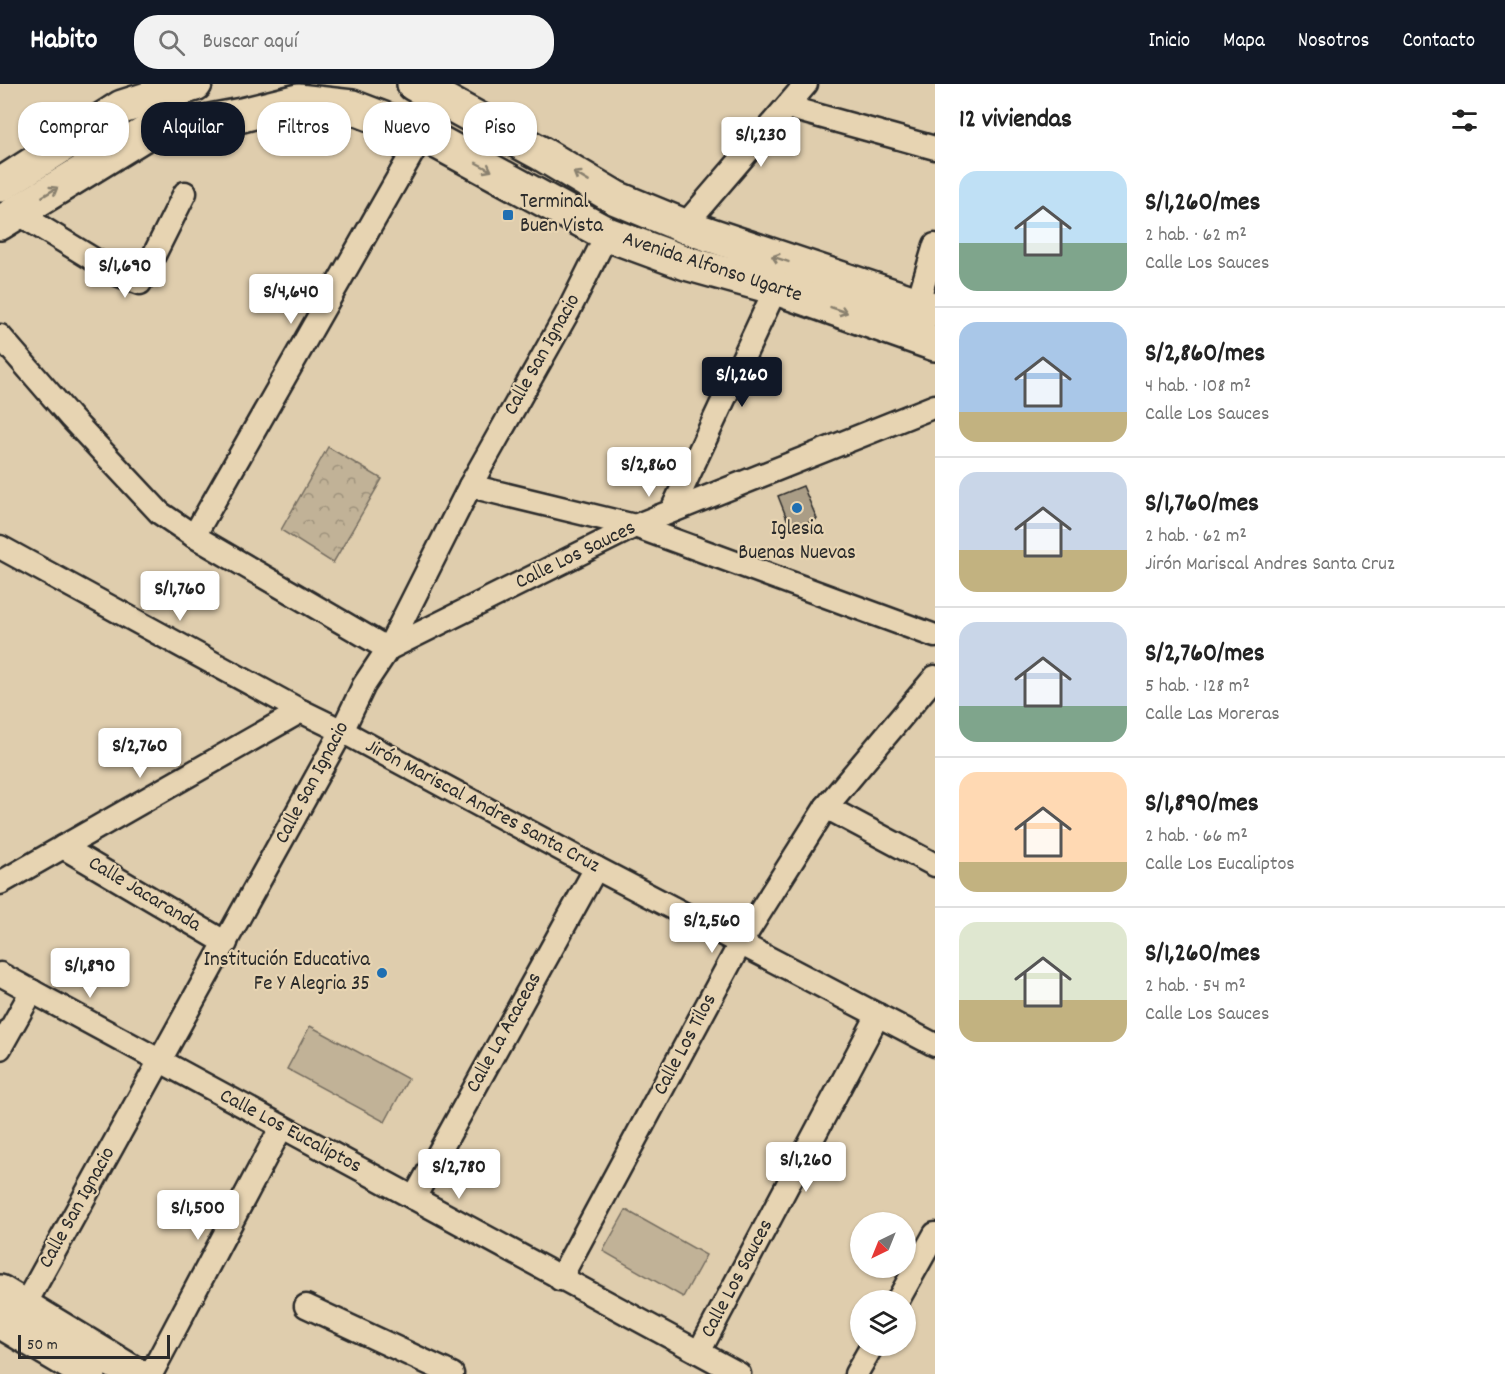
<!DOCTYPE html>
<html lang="es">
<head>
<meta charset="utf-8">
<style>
	:root { --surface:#fff; --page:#f2f2f2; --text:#222; --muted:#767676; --line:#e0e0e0; --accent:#111827 }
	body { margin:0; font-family:Dekko,sans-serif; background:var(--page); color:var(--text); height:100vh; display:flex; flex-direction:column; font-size:22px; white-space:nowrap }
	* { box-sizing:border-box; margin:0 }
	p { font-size:20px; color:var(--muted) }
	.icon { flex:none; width:33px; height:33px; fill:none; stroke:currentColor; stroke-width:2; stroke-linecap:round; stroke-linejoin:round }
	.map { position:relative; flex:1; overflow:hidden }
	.sheet { display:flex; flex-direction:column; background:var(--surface); width:570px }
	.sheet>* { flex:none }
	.banner { position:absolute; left:18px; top:18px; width:570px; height:54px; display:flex; gap:12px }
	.needle { width:39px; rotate:223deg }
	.tools { position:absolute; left:850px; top:1128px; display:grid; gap:12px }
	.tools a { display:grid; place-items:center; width:66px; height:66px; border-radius:50%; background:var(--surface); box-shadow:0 2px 4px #0004; font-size:30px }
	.scale { position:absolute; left:18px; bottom:15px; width:152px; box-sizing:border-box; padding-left:6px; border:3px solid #2b2b2b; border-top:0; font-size:16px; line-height:21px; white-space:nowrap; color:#2b2b2b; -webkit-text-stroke:4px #e7d4b2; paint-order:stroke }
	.price { position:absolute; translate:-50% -51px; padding:0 14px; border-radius:6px; background:#fff; color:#222; font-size:20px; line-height:39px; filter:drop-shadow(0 2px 3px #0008) }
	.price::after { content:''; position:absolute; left:50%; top:36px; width:18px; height:14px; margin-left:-9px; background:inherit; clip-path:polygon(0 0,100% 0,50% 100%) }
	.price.selected { background:var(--accent); color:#fff }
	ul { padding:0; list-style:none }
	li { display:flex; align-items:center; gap:18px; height:150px; padding:0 24px }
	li+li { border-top:2px solid var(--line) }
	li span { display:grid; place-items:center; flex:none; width:168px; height:120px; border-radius:18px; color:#555 }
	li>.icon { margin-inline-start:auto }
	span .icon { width:72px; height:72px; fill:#fffc; stroke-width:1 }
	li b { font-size:26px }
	h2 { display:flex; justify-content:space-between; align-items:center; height:72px; padding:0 24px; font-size:26px }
	.tag { padding:0 21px; border-radius:24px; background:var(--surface); box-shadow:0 2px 4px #0004; font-size:21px; line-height:54px }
	.tag.selected { background:var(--accent); color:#fff }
	header { display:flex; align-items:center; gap:36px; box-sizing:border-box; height:84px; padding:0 30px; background:var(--accent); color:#fff }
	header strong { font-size:28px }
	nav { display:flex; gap:33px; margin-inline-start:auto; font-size:21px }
	.search { width:420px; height:54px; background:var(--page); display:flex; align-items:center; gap:15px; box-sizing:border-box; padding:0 21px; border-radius:24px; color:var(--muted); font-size:22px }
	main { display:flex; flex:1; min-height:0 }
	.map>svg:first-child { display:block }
	.park { fill:url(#park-crowns); stroke:#766e61; stroke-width:1.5 }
	.pitch { fill:#c1b297; stroke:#766e61; stroke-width:1.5 }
	.building { fill:#aa9d86; stroke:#2b2b2b; stroke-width:1.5 }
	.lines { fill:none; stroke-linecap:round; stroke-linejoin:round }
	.street-casing { stroke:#2b2b2b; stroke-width:27 }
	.secondary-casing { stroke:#2b2b2b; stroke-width:38 }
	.street { stroke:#e7d4b2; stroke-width:22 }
	.secondary { stroke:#e7d4b2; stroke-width:33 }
	.oneway { stroke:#89806e }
	.poi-dot { fill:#1f6fb2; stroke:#e7d4b2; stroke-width:2 }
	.labels { text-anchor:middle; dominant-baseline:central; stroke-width:4.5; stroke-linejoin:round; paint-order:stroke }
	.poi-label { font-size:21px; fill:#2b2b2b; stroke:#e7d4b2; text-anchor:start }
	.street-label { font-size:21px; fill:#2b2b2b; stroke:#e7d4b2 }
</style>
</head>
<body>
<header>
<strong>Habito</strong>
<div class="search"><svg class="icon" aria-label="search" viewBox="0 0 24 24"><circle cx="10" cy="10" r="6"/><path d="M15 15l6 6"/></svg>Buscar aquí</div>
<nav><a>Inicio</a><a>Mapa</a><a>Nosotros</a><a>Contacto</a></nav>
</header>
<main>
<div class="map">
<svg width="935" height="1290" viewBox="0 0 935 1290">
	<defs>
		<pattern id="park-crowns" width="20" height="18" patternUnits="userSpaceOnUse" patternTransform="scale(1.5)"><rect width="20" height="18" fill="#c1b297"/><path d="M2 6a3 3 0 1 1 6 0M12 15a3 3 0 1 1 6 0" fill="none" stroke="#9d917b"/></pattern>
	</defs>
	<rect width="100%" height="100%" fill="#dfcdad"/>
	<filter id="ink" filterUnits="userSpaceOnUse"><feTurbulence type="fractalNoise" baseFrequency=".0167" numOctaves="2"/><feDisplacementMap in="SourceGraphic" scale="12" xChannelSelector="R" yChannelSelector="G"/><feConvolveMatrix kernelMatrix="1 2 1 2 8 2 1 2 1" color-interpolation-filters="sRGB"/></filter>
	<g filter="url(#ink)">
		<!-- park -->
		<polygon class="park" points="328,363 382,395 333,479 281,446"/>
		<!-- pitch -->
		<g class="pitch">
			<polygon points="310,942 408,995 385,1038 287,985"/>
			<polygon points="626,1126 706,1171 683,1213 603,1167"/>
		</g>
		<!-- building -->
		<polygon class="building" points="803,402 817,435 791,445 778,412"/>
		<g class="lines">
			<defs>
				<g id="street">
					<polyline points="787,23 935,64"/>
					<polyline points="16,128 119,191 140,199 185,109"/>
					<polyline points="684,142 806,0"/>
					<polyline points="917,221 935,161"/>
					<polyline points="0,252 71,334 160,429 194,452 388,565 635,442 935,322"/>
					<polyline points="470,402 635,442 935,552"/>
					<polyline points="672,426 776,204"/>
					<polyline points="194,452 423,50"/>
					<polyline points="0,463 301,627 342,647 596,784 935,961"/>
					<polyline points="826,723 935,781"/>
					<polyline points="63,763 226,859"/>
					<polyline points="0,799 301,627"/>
					<polyline points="0,890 739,1290"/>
					<polyline points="0,964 32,907"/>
					<polyline points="414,1114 596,784"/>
					<polyline points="560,1195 741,858 826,723 935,593"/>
					<polyline points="898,1216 935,1150"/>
					<polyline points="306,1222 452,1290"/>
					<polyline points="17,1235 342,647 364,601 388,565 470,402 569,226 607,150"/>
					<polyline points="699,1268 878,931"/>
					<polyline points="151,1290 281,1044"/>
					<polyline points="856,1290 872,1262"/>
				</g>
				<g id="secondary">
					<polyline points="414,0 542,70 616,114 684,142 935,226"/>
					<polyline points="0,101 122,23 195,0"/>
					<polyline points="0,139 146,49 242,31 298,17 352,23 423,50 607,150 686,179 776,204 935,260"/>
					<polyline points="0,1208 135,1290"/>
					<polyline points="0,1237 89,1290"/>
				</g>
			</defs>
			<!-- street casing -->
			<use href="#street" class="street-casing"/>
			<!-- secondary casing -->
			<use href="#secondary" class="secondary-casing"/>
			<!-- street -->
			<use href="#street" class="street"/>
			<!-- secondary -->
			<use href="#secondary" class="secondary"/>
		</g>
		<!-- one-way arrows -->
		<defs><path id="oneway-shaft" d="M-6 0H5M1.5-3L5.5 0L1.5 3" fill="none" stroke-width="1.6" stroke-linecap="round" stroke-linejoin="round" transform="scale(1.5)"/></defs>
		<g class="oneway">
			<use href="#oneway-shaft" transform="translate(484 83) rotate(28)"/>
			<use href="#oneway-shaft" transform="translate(581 93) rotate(-149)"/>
			<use href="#oneway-shaft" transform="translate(50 108) rotate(-31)"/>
			<use href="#oneway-shaft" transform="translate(780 175) rotate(-161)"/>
			<use href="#oneway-shaft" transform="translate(839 226) rotate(19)"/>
		</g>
	</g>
	<!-- markers -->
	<g class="poi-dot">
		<rect x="502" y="125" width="12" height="12" rx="3"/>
		<circle cx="797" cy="424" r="6"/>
		<circle cx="382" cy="889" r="6"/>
	</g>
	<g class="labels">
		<!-- poi labels -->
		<g class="poi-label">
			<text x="520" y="119">Terminal<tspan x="520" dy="24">Buen Vista</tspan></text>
			<text x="797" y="446" text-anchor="middle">Iglesia<tspan x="797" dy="24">Buenas Nuevas</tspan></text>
			<text x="370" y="877" text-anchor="end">Institución Educativa<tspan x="370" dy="24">Fe Y Alegria 35</tspan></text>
		</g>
		<!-- street labels -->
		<g class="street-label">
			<text transform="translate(712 184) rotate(18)">Avenida Alfonso Ugarte</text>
			<text transform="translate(543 271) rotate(-61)">Calle San Ignacio</text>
			<text transform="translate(576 472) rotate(-26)">Calle Los Sauces</text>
			<text transform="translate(313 699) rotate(-62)">Calle San Ignacio</text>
			<text transform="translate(482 723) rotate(28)">Jirón Mariscal Andres Santa Cruz</text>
			<text transform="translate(144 811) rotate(31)">Calle Jacaranda</text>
			<text transform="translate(505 949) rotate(-61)">Calle La Acaceas</text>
			<text transform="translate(686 961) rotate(-62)">Calle Los Tilos</text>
			<text transform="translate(290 1048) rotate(28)">Calle Los Eucaliptos</text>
			<text transform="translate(78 1124) rotate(-61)">Calle San Ignacio</text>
			<text transform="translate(738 1195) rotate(-62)">Calle Los Sauces</text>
		</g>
	</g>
</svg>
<div class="tools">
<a><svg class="needle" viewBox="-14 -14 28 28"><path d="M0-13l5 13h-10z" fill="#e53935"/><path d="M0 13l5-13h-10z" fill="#767676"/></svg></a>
<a><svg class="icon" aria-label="layers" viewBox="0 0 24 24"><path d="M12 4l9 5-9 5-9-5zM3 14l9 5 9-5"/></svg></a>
</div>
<div class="scale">50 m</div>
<b class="price" style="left:761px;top:84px">S/1,230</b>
<b class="price" style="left:125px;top:215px">S/1,690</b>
<b class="price" style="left:291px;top:241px">S/4,640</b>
<b class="price selected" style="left:742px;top:324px">S/1,260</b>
<b class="price" style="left:649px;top:414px">S/2,860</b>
<b class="price" style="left:180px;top:538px">S/1,760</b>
<b class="price" style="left:140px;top:695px">S/2,760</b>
<b class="price" style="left:712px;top:870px">S/2,560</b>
<b class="price" style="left:90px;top:915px">S/1,890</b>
<b class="price" style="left:806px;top:1109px">S/1,260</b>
<b class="price" style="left:459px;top:1116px">S/2,780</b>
<b class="price" style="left:198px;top:1157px">S/1,500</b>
<div class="banner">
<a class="tag">Comprar</a>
<a class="tag selected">Alquilar</a>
<a class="tag">Filtros</a>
<a class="tag">Nuevo</a>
<a class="tag">Piso</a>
</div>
</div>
<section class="sheet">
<h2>12 viviendas<svg class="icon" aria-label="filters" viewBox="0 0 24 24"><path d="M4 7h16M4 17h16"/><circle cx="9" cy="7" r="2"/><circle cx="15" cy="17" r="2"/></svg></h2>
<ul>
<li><span style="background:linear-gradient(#bfe0f5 60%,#7fa58c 0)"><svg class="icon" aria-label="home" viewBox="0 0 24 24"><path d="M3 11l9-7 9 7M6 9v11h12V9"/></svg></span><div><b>S/1,260/mes</b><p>2 hab. · 62 m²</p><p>Calle Los Sauces</p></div></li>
<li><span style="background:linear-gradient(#a9c7e8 75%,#c2b280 0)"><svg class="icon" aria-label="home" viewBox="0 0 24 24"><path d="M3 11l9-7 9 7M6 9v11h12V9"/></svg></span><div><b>S/2,860/mes</b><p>4 hab. · 108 m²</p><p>Calle Los Sauces</p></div></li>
<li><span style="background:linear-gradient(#c9d6e8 65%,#c2b280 0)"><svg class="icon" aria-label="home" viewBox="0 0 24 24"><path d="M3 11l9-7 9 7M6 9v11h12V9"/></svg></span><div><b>S/1,760/mes</b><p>2 hab. · 62 m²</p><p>Jirón Mariscal Andres Santa Cruz</p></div></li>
<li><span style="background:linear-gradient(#c9d6e8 70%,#7fa58c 0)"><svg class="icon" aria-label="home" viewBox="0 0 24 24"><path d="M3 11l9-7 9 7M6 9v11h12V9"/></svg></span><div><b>S/2,760/mes</b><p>5 hab. · 128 m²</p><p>Calle Las Moreras</p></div></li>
<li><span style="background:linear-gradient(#ffd9b3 75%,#c2b280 0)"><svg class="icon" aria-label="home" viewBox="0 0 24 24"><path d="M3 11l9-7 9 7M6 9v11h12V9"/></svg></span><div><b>S/1,890/mes</b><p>2 hab. · 66 m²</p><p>Calle Los Eucaliptos</p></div></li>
<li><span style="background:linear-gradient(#dfe7d0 65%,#c2b280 0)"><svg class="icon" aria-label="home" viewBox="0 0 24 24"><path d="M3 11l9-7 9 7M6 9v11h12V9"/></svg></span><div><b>S/1,260/mes</b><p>2 hab. · 54 m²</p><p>Calle Los Sauces</p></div></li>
</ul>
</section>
</main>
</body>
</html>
